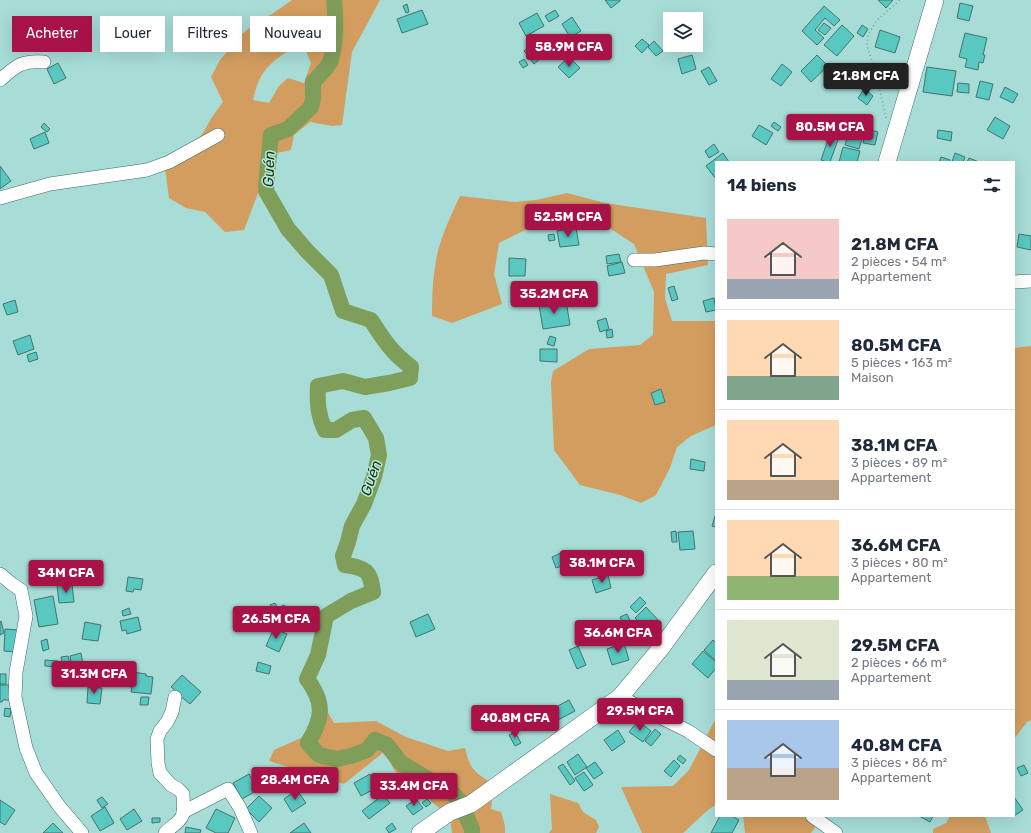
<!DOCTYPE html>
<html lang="fr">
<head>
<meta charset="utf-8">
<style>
	:root { --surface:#fff; --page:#f6f6f7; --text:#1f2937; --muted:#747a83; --line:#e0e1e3; --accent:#a81247 }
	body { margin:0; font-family:Rubik,sans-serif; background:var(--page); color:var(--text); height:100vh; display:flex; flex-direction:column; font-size:15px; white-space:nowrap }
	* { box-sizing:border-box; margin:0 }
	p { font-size:13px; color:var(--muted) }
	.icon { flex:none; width:22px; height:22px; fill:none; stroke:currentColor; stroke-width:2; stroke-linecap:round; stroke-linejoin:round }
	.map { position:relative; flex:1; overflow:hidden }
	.panel { position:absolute; left:715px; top:161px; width:300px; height:656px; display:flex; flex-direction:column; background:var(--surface); border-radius:0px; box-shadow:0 4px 16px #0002 }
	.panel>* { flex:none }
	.banner { position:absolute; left:12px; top:16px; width:380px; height:36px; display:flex; gap:8px }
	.controls { position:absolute; left:663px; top:12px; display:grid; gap:8px }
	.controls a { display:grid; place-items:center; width:40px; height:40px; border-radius:0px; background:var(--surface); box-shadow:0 4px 16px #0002; font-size:20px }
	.price { position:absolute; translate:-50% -34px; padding:0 9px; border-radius:4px; background:var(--accent); color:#fff; font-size:13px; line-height:26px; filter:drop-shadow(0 1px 2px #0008) }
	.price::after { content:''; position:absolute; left:50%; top:24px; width:12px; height:9px; margin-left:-6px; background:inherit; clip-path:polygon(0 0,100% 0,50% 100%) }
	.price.selected { background:#222; color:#fff }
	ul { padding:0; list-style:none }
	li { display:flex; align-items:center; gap:12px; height:100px; padding:0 12px }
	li+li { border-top:1px solid var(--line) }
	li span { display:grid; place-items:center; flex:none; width:112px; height:80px; border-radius:0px; color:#555 }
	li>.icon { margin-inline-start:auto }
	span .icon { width:48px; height:48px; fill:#fffc; stroke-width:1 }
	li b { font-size:17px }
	h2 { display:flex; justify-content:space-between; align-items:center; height:48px; padding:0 12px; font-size:17px }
	.pill { padding:0 14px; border-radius:0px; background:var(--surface); box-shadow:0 4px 16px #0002; font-size:14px; line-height:36px }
	.pill.selected { background:var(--accent); color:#fff }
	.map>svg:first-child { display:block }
	.green { fill:#d39d5f; fill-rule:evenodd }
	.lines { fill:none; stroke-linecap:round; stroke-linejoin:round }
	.river { stroke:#7f9e59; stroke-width:16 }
	.building { fill:#58c8c0; stroke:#427470 }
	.minor-casing { stroke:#3a6c68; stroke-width:14 }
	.major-casing { stroke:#3a6c68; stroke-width:18 }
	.path { stroke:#749f9b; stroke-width:1.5; stroke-dasharray:1 3; stroke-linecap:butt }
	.minor { stroke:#fff; stroke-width:13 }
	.major { stroke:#fff; stroke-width:17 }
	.labels { text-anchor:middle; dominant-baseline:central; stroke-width:3; stroke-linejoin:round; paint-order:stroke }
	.water-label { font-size:15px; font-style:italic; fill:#1f3200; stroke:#b4e9e4 }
</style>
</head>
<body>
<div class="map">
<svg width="1031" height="833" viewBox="0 0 1031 833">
	<rect width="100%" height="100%" fill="#a7dcd7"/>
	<!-- green -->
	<g class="green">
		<path d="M292 0H380L352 52 342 125 332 126 310 122 294 135 291 150 262 156 260 188 244 230 225 232 205 212 186 208 169 198 165 168 189 150 203 133 212 117 223 102 211 77 220 60 242 34 252 26 275 12ZM292 48 306 51 311 63 304 83 288 78 279 86 269 103 253 100C260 70 268 65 292 48Z"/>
		<path d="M567 193 605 203 706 218 708 265 666 274 665 298 672 321H716V425L691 436 677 447 670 468 656 495 641 503 620 495 580 485 554 450 551 382 553 371 589 349 640 345 653 335 654 292 634 244 591 216 576 215 545 220 499 243 494 274 502 304 452 323 432 316C432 294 433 272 438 251 443 232 452 213 460 196L515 202 536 200Z"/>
		<polygon points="1031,346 1031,720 1027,722 1014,739 1014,348"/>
		<path d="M324 706 334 723 376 721 406 737 448 751 465 748C471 773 475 771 494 785L491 809 501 812 505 826V833H452L450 817 394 770 385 751 344 784 269 761 274 750 301 738 310 727Z"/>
		<polygon points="716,720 716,805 709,809 683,833 642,833 621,787 673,786 689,770 714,722"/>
		<polygon points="550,794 578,803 583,812 596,820 599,827 596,833 549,833 552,829"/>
		<polygon points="743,816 823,816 823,817 811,833 745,833"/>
		<polygon points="950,816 985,816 991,833 933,833 933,829 946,823"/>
	</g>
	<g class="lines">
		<!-- river -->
		<path class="river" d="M334 0C336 20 336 41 331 60 328 68 319 76 313 82V99L311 107 288 129 271 135 267 175 266 191 288 229 307 251 331 275 343 311 371 320C384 340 391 352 411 367L410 378 389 383 365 387 343 381 318 386C317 403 318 415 325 430H336L352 420 364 418 376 438 379 455 374 477 364 504 352 526 348 542 343 556 345 565C366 568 370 570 373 592L351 601 326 616 318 655 307 679C325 703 323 718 308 743L319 755 337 759 351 756 367 750 375 740 387 745 401 763 438 785 449 789 459 800 472 829V833"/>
	</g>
	<!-- building -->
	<g class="building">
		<polygon points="605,0 620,0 620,1 611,8"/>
		<polygon points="878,0 893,0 886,8"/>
		<polygon points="960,3 973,6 969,21 957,18"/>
		<polygon points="407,4 409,12 406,13 403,6"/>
		<polygon points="824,6 840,20 834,26 825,18 815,30 824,38 817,45 802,31"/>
		<polygon points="422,10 428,24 402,33 397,19"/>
		<polygon points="555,10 559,16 549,22 545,16"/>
		<polygon points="537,13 544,26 526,36 519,23"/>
		<polygon points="572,17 581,31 570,37 562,24"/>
		<polygon points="824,23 831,28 825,35 818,30"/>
		<polygon points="842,25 854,36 837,56 824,45"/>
		<polygon points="862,25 868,29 863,37 857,33"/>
		<polygon points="880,30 900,37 895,53 875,47"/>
		<polygon points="965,33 987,38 983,55 985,55 983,63 979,62 978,70 965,67 967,59 959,57"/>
		<polygon points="642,39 649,45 642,53 635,46"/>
		<polygon points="537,41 546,54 534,64 524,51"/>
		<polygon points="654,41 663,51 656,56 648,47"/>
		<polygon points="692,55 696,69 682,74 678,59"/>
		<polygon points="817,55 828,66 811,82 801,71"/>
		<polygon points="569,57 580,68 569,78 558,67"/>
		<polygon points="524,59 528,65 523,68 519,62"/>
		<polygon points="58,63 66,78 54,84 47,69"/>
		<polygon points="782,64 792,72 781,86 771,79"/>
		<polygon points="709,67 717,81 709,85 701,71"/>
		<polygon points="927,67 956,71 952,96 923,92"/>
		<polygon points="844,68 848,70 844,76 841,74"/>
		<polygon points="980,81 993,84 989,100 976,97"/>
		<polygon points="958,83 969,84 969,93 957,92"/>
		<polygon points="1005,87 1018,94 1013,103 1000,97"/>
		<polygon points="864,89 873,96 867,105 858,98"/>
		<polygon points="995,117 1010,126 1003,139 987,130"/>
		<polygon points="774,122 781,127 778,131 771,126"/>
		<polygon points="44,123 50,129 47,132 41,127"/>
		<polygon points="759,125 773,133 766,145 752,136"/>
		<polygon points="850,128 864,132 859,149 845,145"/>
		<polygon points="866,129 878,132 875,145 863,143"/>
		<polygon points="938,130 952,132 951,141 937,138"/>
		<polygon points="45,132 49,143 34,149 30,139"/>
		<polygon points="830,134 839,137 830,162 827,162 821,160"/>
		<polygon points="714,144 719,152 709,158 705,151"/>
		<polygon points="843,147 860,151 857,162 839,162"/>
		<polygon points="723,153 729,162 716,162 716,179 706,166"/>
		<polygon points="955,153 965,157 963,162 952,162"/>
		<polygon points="941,157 950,160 949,162 939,162"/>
		<polygon points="969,158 979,162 967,162"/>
		<polygon points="0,166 11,181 0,189"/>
		<polygon points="576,228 579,245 560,247 557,231"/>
		<polygon points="554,234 555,240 549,241 548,235"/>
		<polygon points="1019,234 1031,236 1031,250 1017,247"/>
		<polygon points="619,254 621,262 607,264 606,256"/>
		<polygon points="509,258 526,259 525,276 509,276"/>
		<polygon points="622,262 625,273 609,276 607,266"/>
		<polygon points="525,285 525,303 511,303 511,286"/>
		<polygon points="674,286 678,299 672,301 668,288"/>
		<polygon points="714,298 716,310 706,312 703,301"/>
		<polygon points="15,300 18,312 7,315 3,304"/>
		<polygon points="566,301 570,325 543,329 539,305"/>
		<polygon points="606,318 609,329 600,332 597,321"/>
		<polygon points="612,329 613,337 607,338 606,331"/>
		<polygon points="30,335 34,349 18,355 13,341"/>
		<polygon points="550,336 556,338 554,346 547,344"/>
		<polygon points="540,349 557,349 557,362 540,361"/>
		<polygon points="36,352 38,359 29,362 27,355"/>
		<polygon points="661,389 665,402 655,405 651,393"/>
		<polygon points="691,459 705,462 704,471 690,469"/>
		<polygon points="716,513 716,527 712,526"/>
		<polygon points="676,531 677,542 672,542 671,532"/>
		<polygon points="693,531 695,549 680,550 678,532"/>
		<polygon points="563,552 568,564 556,568 552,557"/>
		<polygon points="608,575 611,588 596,593 592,580"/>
		<polygon points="128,577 143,579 141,590 134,589 133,592 126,591"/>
		<polygon points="72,584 74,602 59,603 57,585"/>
		<polygon points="53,596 58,624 39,627 34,600"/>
		<polygon points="640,597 646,603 636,613 630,607"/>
		<polygon points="275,603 278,609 273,611 270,605"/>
		<polygon points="283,605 298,612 291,627 276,621"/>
		<polygon points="646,607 659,621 648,631 635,618"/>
		<polygon points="129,608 131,614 123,616 122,611"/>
		<polygon points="428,614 435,629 416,637 410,622"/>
		<polygon points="627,614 631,623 624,626 620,617"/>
		<polygon points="138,617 141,630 127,634 126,630 122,631 120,621"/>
		<polygon points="1,621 4,633 0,635 0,622"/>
		<polygon points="85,622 101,625 98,641 82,639"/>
		<polygon points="636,625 639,633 628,638 624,630"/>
		<polygon points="274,628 287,634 279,652 266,646"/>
		<polygon points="5,629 18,630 17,652 4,651"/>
		<polygon points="47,639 49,649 43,651 41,641"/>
		<polygon points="713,640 716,643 716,661 704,650"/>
		<polygon points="624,643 629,660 612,665 607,649"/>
		<polygon points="578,646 586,665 577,669 569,650"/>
		<polygon points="703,651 716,662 716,668 708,678 692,664"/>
		<polygon points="81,653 84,670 73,672 70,656"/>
		<polygon points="68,656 72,672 64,674 61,657"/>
		<polygon points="45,660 58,661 57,667 45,666"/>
		<polygon points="258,662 271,666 269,674 256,671"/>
		<polygon points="133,672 146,674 146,676 153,677 151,694 131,692 132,687 130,687 131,677 133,677"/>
		<rect x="0" y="674" width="6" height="10"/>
		<polygon points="182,675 201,692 190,704 174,691 175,690 171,687"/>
		<polygon points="84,678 102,679 101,687 83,685"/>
		<polygon points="0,685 10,685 10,700 3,700 2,702 0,702"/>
		<polygon points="88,687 102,688 100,704 87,703"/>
		<polygon points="141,697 149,697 148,705 140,705"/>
		<polygon points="569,700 575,711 558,720 552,709"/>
		<polygon points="5,708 11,709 10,717 4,716"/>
		<polygon points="638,721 651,731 643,742 629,732"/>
		<polygon points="655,729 661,734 651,746 645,741"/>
		<polygon points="618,730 625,742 612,751 604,740"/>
		<polygon points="515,732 521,743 515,746 509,735"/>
		<polygon points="578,754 587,767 575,775 567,762"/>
		<polygon points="680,755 686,760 683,764 677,759"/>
		<polygon points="674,760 680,766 671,777 664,771"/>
		<polygon points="595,762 603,773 594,779 586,768"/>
		<polygon points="563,764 575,781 570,785 558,767"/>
		<polygon points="1024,765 1028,773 1021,776 1017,768"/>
		<polygon points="584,772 593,785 584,791 575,778"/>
		<polygon points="249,774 258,790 242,799 233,783"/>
		<polygon points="370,774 378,787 361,796 354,783"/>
		<polygon points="395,788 397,795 392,796 390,789"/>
		<polygon points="415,788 418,791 411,798 408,794"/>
		<polygon points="297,790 306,803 292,812 284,799"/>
		<polygon points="383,795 390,803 369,819 362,811"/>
		<polygon points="259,796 272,808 259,822 246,809"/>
		<polygon points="102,797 108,804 102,808 97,800"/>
		<polygon points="1014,797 1023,810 1014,816"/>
		<polygon points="416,799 423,808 413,815 406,806"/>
		<polygon points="427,799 431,803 426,807 422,803"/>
		<polygon points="0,800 15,810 5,825 0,822"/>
		<polygon points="105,807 114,823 100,831 91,816"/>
		<polygon points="134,809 142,821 127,830 120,819"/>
		<polygon points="216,809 235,818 228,833 216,833 206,828"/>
		<polygon points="720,816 732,816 739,820 732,833 711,833"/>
		<polygon points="919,816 933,816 930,822"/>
		<polygon points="152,818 160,818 160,822 152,823"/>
		<polygon points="53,823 63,833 43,833"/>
		<polygon points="304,823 311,833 290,833"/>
		<polygon points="392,823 396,829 389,833 386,828"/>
		<polygon points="186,827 201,830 200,833 185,833"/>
	</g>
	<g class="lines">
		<defs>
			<g id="minor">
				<path d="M0 80C16 66 22 60 44 62"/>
				<polyline points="0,198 50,184 147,170 169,162 218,135"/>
				<polyline points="634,260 655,260 704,253 716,254"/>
				<polyline points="1014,282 1031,281"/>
				<polyline points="0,574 12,584 21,590 26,616 16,672 15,697 26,748 36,773 59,806 82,833"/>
				<polyline points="620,697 688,731 716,750"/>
				<polyline points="183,812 228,789 240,808 251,833"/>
				<polyline points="812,816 836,833"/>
				<path d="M165 833C170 827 181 822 183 814 184 812 183 798 183 794L178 789 171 785 160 773 158 763 157 739 160 731 167 722 172 712 175 697"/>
			</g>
			<g id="major">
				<polyline points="887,162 935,0"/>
				<polyline points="420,833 450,812 471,804 620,697 661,648 716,573"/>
			</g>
		</defs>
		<!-- minor casing -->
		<use href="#minor" class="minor-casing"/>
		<!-- major casing -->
		<use href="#major" class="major-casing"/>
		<!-- path -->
		<polyline class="path" points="886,118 876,73 867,46 868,35 877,20 900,0"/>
		<!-- minor -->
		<use href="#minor" class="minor"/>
		<!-- major -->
		<use href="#major" class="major"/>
	</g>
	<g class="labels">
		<!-- water labels -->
		<g class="water-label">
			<text transform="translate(269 169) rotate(-88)">Guén</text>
			<text transform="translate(371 478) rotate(-71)">Guén</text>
		</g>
	</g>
</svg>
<div class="controls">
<a><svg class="icon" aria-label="layers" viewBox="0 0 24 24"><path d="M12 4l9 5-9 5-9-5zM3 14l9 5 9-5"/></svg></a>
</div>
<b class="price" style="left:569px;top:68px">58.9M CFA</b>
<b class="price selected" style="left:866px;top:97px">21.8M CFA</b>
<b class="price" style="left:830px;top:148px">80.5M CFA</b>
<b class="price" style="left:568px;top:238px">52.5M CFA</b>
<b class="price" style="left:554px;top:315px">35.2M CFA</b>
<b class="price" style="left:602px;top:584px">38.1M CFA</b>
<b class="price" style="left:66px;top:594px">34M CFA</b>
<b class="price" style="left:276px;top:640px">26.5M CFA</b>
<b class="price" style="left:618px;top:654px">36.6M CFA</b>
<b class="price" style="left:94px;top:695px">31.3M CFA</b>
<b class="price" style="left:640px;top:732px">29.5M CFA</b>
<b class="price" style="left:515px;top:739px">40.8M CFA</b>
<b class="price" style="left:295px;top:801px">28.4M CFA</b>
<b class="price" style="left:414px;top:807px">33.4M CFA</b>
<div class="banner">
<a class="pill selected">Acheter</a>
<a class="pill">Louer</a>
<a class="pill">Filtres</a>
<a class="pill">Nouveau</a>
</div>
<section class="panel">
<h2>14 biens<svg class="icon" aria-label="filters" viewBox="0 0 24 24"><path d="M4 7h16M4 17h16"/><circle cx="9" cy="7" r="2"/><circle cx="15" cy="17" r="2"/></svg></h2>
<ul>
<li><span style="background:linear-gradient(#f6c9c9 75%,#9aa5b1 0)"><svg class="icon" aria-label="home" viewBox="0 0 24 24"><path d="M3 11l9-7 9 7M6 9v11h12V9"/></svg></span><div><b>21.8M CFA</b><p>2 pièces · 54 m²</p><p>Appartement</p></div></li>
<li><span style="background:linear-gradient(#ffd9b3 70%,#7fa58c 0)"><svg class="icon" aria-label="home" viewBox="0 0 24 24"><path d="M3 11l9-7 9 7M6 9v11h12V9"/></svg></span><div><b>80.5M CFA</b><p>5 pièces · 163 m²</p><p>Maison</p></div></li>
<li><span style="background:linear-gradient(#ffd9b3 75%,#b9a48a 0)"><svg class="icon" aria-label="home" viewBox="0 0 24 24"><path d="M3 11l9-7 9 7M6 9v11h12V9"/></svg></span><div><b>38.1M CFA</b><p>3 pièces · 89 m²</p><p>Appartement</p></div></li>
<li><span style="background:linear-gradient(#ffd9b3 70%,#8fb573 0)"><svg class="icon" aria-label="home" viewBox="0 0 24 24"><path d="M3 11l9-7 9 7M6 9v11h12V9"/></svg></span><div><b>36.6M CFA</b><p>3 pièces · 80 m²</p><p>Appartement</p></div></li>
<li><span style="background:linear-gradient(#dfe7d0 75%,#9aa5b1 0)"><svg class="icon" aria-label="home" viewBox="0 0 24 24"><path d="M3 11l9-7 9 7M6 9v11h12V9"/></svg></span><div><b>29.5M CFA</b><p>2 pièces · 66 m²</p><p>Appartement</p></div></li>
<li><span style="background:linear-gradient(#a9c7e8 60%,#b9a48a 0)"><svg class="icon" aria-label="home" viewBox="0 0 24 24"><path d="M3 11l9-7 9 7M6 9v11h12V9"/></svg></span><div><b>40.8M CFA</b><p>3 pièces · 86 m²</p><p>Appartement</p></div></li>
</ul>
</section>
</div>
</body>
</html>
